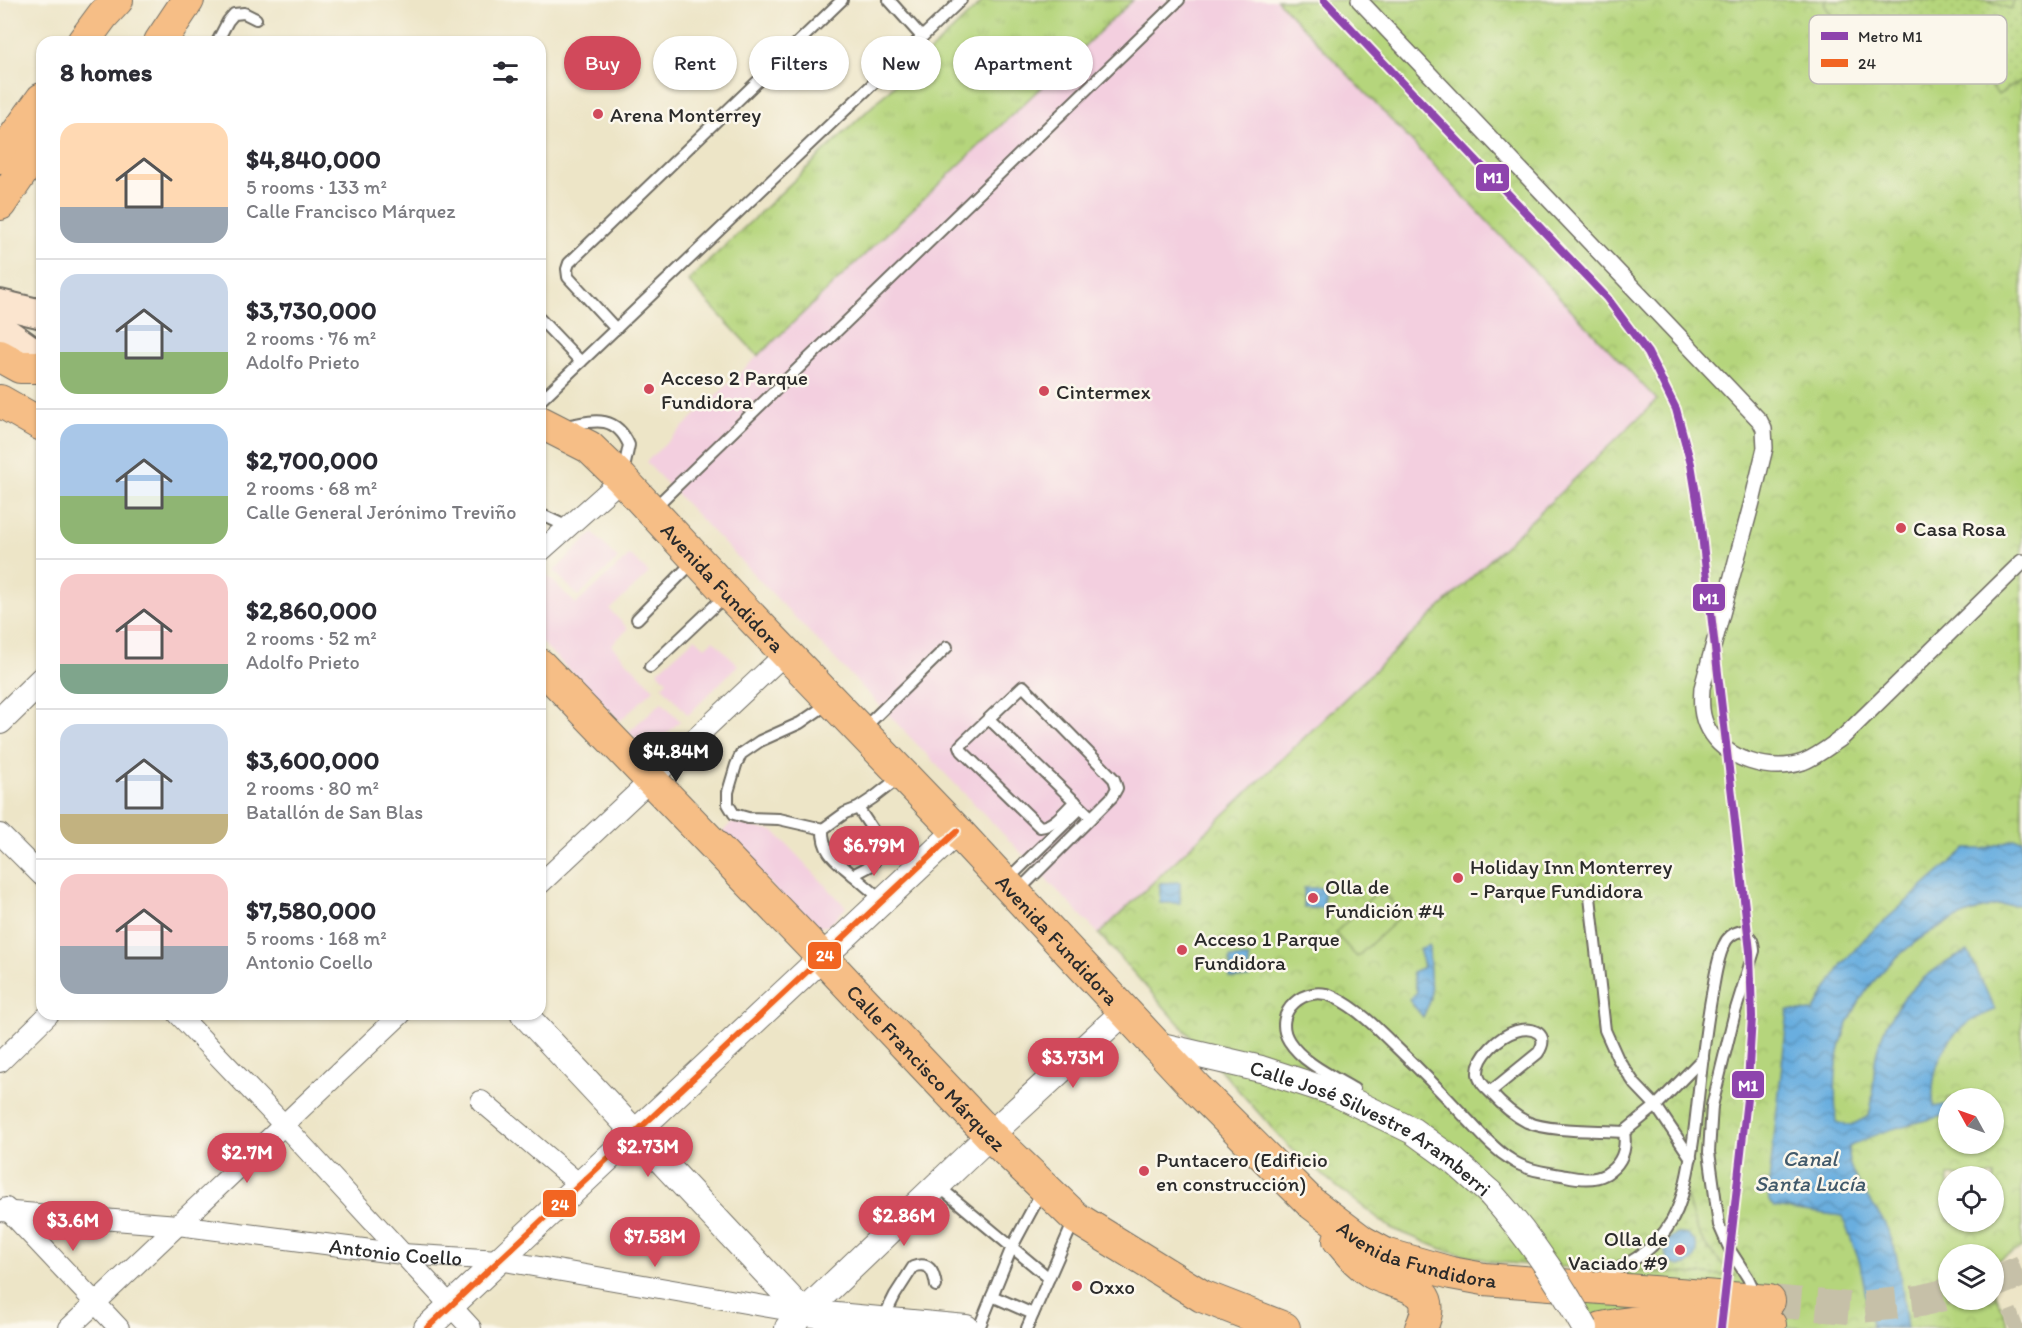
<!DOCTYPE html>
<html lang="en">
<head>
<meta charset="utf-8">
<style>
	:root { --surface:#fff; --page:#f2f2f3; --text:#2b2b33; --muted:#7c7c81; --line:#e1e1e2; --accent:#d1495b }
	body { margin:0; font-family:Itim,sans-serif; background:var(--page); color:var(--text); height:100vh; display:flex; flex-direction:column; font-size:22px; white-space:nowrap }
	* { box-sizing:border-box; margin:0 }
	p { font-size:20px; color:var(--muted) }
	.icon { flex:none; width:33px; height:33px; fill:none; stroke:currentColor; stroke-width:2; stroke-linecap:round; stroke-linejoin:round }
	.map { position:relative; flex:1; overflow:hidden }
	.drawer { position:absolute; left:36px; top:36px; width:510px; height:984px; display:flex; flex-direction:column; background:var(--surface); border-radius:18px; box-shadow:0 2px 4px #0004 }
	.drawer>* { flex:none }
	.banner { position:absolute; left:564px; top:36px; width:570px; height:54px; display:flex; gap:12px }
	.needle { width:39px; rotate:310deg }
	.fabs { position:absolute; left:1938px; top:1088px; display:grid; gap:12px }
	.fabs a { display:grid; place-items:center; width:66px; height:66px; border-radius:50%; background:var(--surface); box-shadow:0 2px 4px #0004; font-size:30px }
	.price { position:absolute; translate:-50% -51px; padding:0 14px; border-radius:21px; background:var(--accent); color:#fff; font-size:20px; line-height:39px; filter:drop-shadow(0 2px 3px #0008) }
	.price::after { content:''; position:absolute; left:50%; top:36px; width:18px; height:14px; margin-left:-9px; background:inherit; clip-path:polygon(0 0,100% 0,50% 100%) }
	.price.on { background:#222; color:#fff }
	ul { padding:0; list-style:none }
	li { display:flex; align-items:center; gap:18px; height:150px; padding:0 24px }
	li+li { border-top:2px solid var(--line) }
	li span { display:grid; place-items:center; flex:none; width:168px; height:120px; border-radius:18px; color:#555 }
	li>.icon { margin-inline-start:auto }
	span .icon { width:72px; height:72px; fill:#fffc; stroke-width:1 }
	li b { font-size:26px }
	h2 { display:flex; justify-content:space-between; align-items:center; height:72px; padding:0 24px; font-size:26px }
	.chip { padding:0 21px; border-radius:27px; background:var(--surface); box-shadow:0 2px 4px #0004; font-size:21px; line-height:54px }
	.chip.on { background:var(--accent); color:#fff }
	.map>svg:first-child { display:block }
	.built { fill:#f3cfdf }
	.grass { fill:url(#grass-tufts); stroke:#708054; stroke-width:1.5 }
	.park { fill:url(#park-crowns); stroke:#708054; stroke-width:1.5; fill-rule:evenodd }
	.garden { fill:url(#garden-dots); stroke:#708054; stroke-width:1.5 }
	.pitch { fill:#b5d57c; stroke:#708054; stroke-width:1.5 }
	.water { fill:url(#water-waves); stroke:#4a6c85; stroke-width:1.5 }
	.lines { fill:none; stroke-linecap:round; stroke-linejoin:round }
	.primary-tunnel { stroke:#c6c0a8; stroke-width:32; stroke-dasharray:32 16; stroke-linecap:butt }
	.service-casing { stroke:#6f6c62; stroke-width:14 }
	.pedestrian-casing { stroke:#6f6c62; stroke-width:18 }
	.minor-casing { stroke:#6f6c62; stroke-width:22 }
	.tertiary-casing { stroke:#6f6c62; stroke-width:28 }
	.secondary-casing { stroke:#6f6c62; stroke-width:32 }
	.primary-casing { stroke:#6f6c62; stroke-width:34 }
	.service { stroke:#fff; stroke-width:10 }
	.pedestrian { stroke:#fff; stroke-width:15 }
	.minor { stroke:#fff; stroke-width:20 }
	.tertiary { stroke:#fff; stroke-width:26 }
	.secondary { stroke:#fbe5cf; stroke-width:28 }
	.primary { stroke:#f6be86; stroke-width:32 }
	.tertiary-bridge-casing { stroke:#6f6c62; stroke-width:28; stroke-linecap:butt }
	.tertiary-bridge { stroke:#fff; stroke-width:26 }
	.bus-1-casing { stroke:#fbf7ec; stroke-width:10 }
	.bus-1 { stroke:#f26522; stroke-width:6 }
	.metro-1-casing { stroke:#fbf7ec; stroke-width:12 }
	.metro-1 { stroke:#8e44ad; stroke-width:8 }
	.poi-dot { fill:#d1495b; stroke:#fbf7ec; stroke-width:2 }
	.labels { text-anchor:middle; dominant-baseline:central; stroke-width:5; stroke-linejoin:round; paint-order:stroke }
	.poi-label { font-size:21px; fill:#2b2b2b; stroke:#fbf7ec; text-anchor:start }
	.street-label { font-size:21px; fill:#2b2b2b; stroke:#fbf7ec }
	.water-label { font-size:22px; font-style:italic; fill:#41596a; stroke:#fbf7ec }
	.key { fill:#fbf7ec; stroke:#bdbab2; stroke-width:1.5 }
	.key-label { font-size:16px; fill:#2b2b2b }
	.line-badge { stroke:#fbf7ec; stroke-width:2 }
	.badge-label { font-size:16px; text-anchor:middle; font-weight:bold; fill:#fff }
</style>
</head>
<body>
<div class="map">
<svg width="2022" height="1328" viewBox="0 0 2022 1328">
	<defs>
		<pattern id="grass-tufts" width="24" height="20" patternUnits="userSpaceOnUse" patternTransform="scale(1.5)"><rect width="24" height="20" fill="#b5d57c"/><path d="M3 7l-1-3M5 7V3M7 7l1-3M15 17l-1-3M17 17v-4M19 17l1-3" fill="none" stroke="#9cb76b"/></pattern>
		<pattern id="park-crowns" width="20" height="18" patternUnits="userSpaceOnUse" patternTransform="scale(1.5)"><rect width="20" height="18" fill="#b5d57c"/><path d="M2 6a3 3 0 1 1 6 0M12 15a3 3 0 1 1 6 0" fill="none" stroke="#9cb76b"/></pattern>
		<pattern id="garden-dots" width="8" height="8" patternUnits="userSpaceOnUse" patternTransform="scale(1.5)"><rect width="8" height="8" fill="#b5d57c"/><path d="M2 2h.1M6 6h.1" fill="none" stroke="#9cb76b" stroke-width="1.8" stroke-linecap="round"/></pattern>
		<pattern id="water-waves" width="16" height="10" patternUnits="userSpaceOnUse" patternTransform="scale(1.5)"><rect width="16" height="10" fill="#69aedf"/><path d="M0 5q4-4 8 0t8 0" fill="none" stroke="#578eb5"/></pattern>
	</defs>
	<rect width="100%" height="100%" fill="#fbf7ec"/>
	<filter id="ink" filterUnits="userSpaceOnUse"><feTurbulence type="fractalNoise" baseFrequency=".0167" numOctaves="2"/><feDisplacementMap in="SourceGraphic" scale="12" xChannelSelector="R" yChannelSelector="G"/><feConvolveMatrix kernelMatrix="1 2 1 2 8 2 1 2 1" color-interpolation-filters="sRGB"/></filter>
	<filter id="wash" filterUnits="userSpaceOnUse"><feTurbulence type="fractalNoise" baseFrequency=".008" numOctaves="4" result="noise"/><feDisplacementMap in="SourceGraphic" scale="24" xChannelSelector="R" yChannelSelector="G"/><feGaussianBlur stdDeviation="1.35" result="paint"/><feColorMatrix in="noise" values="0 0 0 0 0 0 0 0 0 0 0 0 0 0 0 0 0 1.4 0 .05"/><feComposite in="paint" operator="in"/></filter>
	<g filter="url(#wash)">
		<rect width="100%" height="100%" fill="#ede5c7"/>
		<!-- built -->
		<g class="built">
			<polygon points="1133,0 1277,0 1657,400 1099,934 646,462"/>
			<polygon points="593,533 618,559 578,596 554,571"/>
			<polygon points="630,555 649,573 610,610 628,629 611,645 654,689 620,721 540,641 540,572 542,570 576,604"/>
			<polygon points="695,638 705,647 713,640 738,665 688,715 662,686 667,681 658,671"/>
			<polygon points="662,702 680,721 649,751 628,732"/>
			<polygon points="733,822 775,832 846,907 828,926 808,926 722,832"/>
		</g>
		<!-- grass -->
		<polygon class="grass" points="984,0 1133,0 758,356 688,281"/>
		<!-- park -->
		<path class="park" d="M1277 0H2022V1248L1994 1262V1254H1948V1299H1994V1289L2010 1328H1585L1589 1269 1494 1262 1442 1249 1391 1228 1336 1186 1289 1147 1099 934 1657 400ZM1948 1098H1994V1143H1948ZM1948 1176H1994V1221H1948Z"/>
		<!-- garden -->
		<g class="garden">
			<polygon points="1826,0 1986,0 2011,9 2014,0 2022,0 2022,80 1998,95 1968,52 1930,72 1919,57 1877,84 1824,4"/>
			<path d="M1687 1197C1696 1236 1705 1250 1736 1276L1625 1270 1677 1221Z"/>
		</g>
		<!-- pitch -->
		<polygon class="pitch" points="1380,889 1403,914 1357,957 1335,933"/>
		<!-- water -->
		<g class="water">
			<path d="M2014 839 2022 840V904C2011 906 2001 904 1990 907 1925 923 1859 977 1841 1044 1834 1070 1835 1095 1836 1122L1850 1126 1869 1116C1875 1097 1872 1075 1876 1056 1887 1005 1922 972 1968 951L1995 1010C1988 1013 1980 1016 1973 1020 1943 1037 1929 1073 1934 1107L1948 1104V1115C1914 1123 1880 1130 1849 1147 1842 1170 1875 1204 1885 1224 1901 1255 1902 1294 1907 1328H1872L1860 1263 1842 1216 1774 1207 1769 1201 1768 1192 1788 1010 1813 1012 1842 964 1866 937 1966 849H1984Z"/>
			<polygon points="1180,882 1180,903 1160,903 1160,883"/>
			<rect x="1304" y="888" width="20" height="20"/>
			<polygon points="1429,945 1431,999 1423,1017 1409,1000 1417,992 1412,972 1424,967 1419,949"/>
			<rect x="1230" y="958" width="19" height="20"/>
			<circle cx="1681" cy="1250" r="16"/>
		</g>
	</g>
	<g filter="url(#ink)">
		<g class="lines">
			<!-- primary-tunnel -->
			<g class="primary-tunnel">
				<polyline points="1994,1282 2022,1271"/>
				<polyline points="1769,1301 1849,1308 1920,1301 1948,1294"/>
				<polyline points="2009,1328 2022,1323"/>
			</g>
			<defs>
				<g id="service">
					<polyline points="922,37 961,0"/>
					<polyline points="217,42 228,21 234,14 244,13 256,19"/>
					<polyline points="540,319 581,362"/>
					<polyline points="616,329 568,277 567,269 569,263 842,0"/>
					<polyline points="540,401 922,37 889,0"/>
					<path d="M565 426C592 421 615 413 629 445L623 473"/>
					<polyline points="654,508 1179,0"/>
					<polyline points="540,514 568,527"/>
					<polyline points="637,619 694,561"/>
					<polyline points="650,667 726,595"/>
					<polyline points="989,719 1091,817"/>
					<polyline points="863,729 947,647"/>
					<path d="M858 808 876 835 883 848 872 865 853 875C837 861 822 853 823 829L845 813 858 808 873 798 900 777"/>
					<polyline points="823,829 779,819 748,818 734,814 728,804 728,792 736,765 741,754 760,741 800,723 829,703"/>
					<polyline points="853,875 882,900"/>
					<polyline points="1006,881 1081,808"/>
					<path d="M1018 891 1112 797 1117 788 1114 779 1023 686 964 742 960 746 962 751 1040 827C1054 826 1065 811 1075 801"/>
					<path d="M1354 1089C1332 1076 1303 1063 1289 1041 1271 1012 1306 983 1334 997 1357 1008 1376 1027 1394 1045 1418 1068 1441 1091 1464 1116 1479 1131 1492 1148 1510 1159 1526 1171 1547 1172 1566 1176 1579 1179 1594 1181 1606 1174 1622 1164 1627 1150 1624 1132"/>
					<path d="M1490 1092 1538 1053C1551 1034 1533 1026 1516 1031 1500 1036 1477 1056 1478 1074 1479 1082 1485 1087 1491 1093 1501 1104 1513 1115 1527 1122 1550 1132 1597 1130 1624 1132L1656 1106 1635 1084 1618 1059 1605 1030 1590 897"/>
					<polyline points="1691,1158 1656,1106 1703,1058"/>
					<polyline points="937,1185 1049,1278"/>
					<path d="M1599 1277C1631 1265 1663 1244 1677 1210 1687 1186 1692 1151 1695 1125 1700 1082 1704 1037 1712 994 1715 978 1717 959 1724 945 1727 937 1733 933 1741 931 1751 935 1754 941 1754 951L1735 1012 1712 1106 1709 1152 1719 1225 1730 1250 1748 1278 1756 1295"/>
					<polyline points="992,1296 1033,1314"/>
					<path d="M883 1319 895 1295 913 1267C929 1261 934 1271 936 1286"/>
					<polyline points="979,1328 1012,1247 1042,1191"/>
					<polyline points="1027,1328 1074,1221"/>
				</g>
				<path id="pedestrian" d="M1359 0 1760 421 1764 429 1765 448 1752 502 1702 688C1701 703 1701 716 1708 729 1725 760 1771 773 1803 762 1818 756 1830 746 1843 737L2022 562"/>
				<g id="minor">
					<polyline points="540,552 622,479"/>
					<polyline points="0,834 42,876"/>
					<polyline points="540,884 786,653"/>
					<polyline points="178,1014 283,1124 471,1328"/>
					<polyline points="0,1062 49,1014"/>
					<polyline points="481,1101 579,1184"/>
					<polyline points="6,1208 119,1328"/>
					<path id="s1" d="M0 1211 178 1225 402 1254 499 1260 804 1313"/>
					<polyline points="69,1328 401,1014"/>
				</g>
				<g id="tertiary">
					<polyline points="0,721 42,680"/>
					<polyline points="524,1014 804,1313 966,1328"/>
					<path id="s2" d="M1157 1045 1261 1069 1335 1093 1413 1131 1453 1160 1490 1193"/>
					<polyline points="427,1328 957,831"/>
					<polyline points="788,1328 990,1135 1125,1011"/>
				</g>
				<g id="secondary">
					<polyline points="0,304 42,314"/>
					<polyline points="0,328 42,358"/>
				</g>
				<g id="primary">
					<polyline points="83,42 103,15 117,0"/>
					<polyline points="160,42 188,0"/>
					<polyline points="0,157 42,99"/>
					<polyline points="0,204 42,142"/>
					<polyline points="0,356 20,367 42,367"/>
					<polyline points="0,401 42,425"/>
					<path id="s3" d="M540 422 589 447 622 479 728 593 957 831 1196 1088 1310 1202 1363 1242 1385 1254 1451 1273 1484 1279 1769 1301"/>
					<path id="s4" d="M540 665 821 956 990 1135 1076 1218 1202 1296 1284 1328"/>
					<path d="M1339 1240C1350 1253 1358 1264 1373 1273 1398 1287 1442 1283 1421 1328"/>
					<path d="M1602 1328C1655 1315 1715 1323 1770 1325"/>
				</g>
			</defs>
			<!-- service casing -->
			<use href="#service" class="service-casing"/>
			<!-- pedestrian casing -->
			<use href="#pedestrian" class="pedestrian-casing"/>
			<!-- minor casing -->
			<use href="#minor" class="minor-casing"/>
			<!-- tertiary casing -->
			<use href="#tertiary" class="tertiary-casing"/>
			<!-- secondary casing -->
			<use href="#secondary" class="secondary-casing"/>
			<!-- primary casing -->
			<use href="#primary" class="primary-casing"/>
			<!-- service -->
			<use href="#service" class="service"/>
			<!-- pedestrian -->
			<use href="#pedestrian" class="pedestrian"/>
			<!-- minor -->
			<use href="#minor" class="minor"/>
			<!-- tertiary -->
			<use href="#tertiary" class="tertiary"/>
			<!-- secondary -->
			<use href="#secondary" class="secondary"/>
			<!-- primary -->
			<use href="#primary" class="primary"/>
			<defs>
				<path id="tertiary-bridge" d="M1490 1193C1528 1235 1558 1279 1585 1328"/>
			</defs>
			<!-- tertiary-bridge casing -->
			<use href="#tertiary-bridge" class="tertiary-bridge-casing"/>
			<!-- tertiary-bridge -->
			<use href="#tertiary-bridge" class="tertiary-bridge"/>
			<defs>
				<polyline id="bus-1" points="427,1328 957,831"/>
			</defs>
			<!-- bus-1 casing -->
			<use href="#bus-1" class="bus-1-casing"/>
			<!-- bus-1 -->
			<use href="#bus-1" class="bus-1"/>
			<defs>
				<polyline id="metro-1" points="1324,0 1607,298 1648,353 1676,409 1691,464 1700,518 1750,951 1752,1017 1747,1099 1721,1328"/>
			</defs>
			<!-- metro-1 casing -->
			<use href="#metro-1" class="metro-1-casing"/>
			<!-- metro-1 -->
			<use href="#metro-1" class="metro-1"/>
		</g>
	</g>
	<!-- markers -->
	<g class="poi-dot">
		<circle cx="598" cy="114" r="6"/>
		<circle cx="649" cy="389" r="6"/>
		<circle cx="1044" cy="391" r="6"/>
		<circle cx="1901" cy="528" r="6"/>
		<circle cx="1458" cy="878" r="6"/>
		<circle cx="1313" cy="898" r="6"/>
		<circle cx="1182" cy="950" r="6"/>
		<circle cx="1144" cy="1171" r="6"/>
		<circle cx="1680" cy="1250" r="6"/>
		<circle cx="1077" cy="1286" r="6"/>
	</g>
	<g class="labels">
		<!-- poi labels -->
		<g class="poi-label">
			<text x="610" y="114">Arena Monterrey</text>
			<text x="661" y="377">Acceso 2 Parque<tspan x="661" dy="24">Fundidora</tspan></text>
			<text x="1056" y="391">Cintermex</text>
			<text x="1913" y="528">Casa Rosa</text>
			<text x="1470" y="866">Holiday Inn Monterrey<tspan x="1470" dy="24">- Parque Fundidora</tspan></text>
			<text x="1325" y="886">Olla de<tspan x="1325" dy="24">Fundición #4</tspan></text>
			<text x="1194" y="938">Acceso 1 Parque<tspan x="1194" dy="24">Fundidora</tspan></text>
			<text x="1156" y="1159">Puntacero (Edificio<tspan x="1156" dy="24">en construcción)</tspan></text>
			<text x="1668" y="1238" text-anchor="end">Olla de<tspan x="1668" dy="24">Vaciado #9</tspan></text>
			<text x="1089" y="1286">Oxxo</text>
		</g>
		<!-- street labels -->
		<g class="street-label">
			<text stroke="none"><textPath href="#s3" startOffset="249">Avenida Fundidora</textPath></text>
			<text stroke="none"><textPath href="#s3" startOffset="735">Avenida Fundidora</textPath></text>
			<text stroke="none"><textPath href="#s4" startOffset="558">Calle Francisco Márquez</textPath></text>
			<text stroke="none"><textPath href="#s2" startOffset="232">Calle José Silvestre Aramberri</textPath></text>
			<text stroke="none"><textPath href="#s3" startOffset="1221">Avenida Fundidora</textPath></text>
			<text stroke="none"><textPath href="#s1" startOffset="398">Antonio Coello</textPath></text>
		</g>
		<!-- water labels -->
		<g class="water-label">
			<text x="1810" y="1158">Canal<tspan x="1810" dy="25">Santa Lucía</tspan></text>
		</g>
	</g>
	<!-- legend -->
	<rect x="1809" y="15" width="198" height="69" rx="9" class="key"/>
	<rect x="1821" y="32" width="27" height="8" fill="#8e44ad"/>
	<rect x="1821" y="59" width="27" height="8" fill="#f26522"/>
	<g class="key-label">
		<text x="1858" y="42">Metro M1</text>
		<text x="1858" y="69">24</text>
	</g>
	<g class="line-badge">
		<rect x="1475" y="163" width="35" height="29" rx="6" fill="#8e44ad"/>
		<rect x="1692" y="583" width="34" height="29" rx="6" fill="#8e44ad"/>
		<rect x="807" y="941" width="35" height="29" rx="6" fill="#f26522"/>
		<rect x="1731" y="1070" width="34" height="29" rx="6" fill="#8e44ad"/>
		<rect x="542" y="1189" width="35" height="29" rx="6" fill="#f26522"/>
	</g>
	<g class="badge-label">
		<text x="1493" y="183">M1</text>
		<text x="1709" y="604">M1</text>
		<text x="825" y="961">24</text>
		<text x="1748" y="1091">M1</text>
		<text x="560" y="1210">24</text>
	</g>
</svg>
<div class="fabs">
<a><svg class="needle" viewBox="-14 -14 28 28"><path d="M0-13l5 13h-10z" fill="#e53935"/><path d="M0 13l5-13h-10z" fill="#7c7c81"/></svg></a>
<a><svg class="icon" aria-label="locate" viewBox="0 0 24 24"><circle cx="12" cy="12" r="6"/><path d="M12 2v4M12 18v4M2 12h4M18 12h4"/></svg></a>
<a><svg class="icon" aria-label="layers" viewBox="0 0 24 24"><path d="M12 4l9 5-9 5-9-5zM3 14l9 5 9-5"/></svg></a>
</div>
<b class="price on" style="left:676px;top:783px">$4.84M</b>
<b class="price" style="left:874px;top:877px">$6.79M</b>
<b class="price" style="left:1073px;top:1089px">$3.73M</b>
<b class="price" style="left:648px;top:1178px">$2.73M</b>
<b class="price" style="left:247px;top:1184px">$2.7M</b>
<b class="price" style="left:904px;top:1247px">$2.86M</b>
<b class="price" style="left:73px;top:1252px">$3.6M</b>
<b class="price" style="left:655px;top:1268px">$7.58M</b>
<div class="banner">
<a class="chip on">Buy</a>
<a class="chip">Rent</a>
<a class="chip">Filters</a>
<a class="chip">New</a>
<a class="chip">Apartment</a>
</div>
<section class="drawer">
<h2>8 homes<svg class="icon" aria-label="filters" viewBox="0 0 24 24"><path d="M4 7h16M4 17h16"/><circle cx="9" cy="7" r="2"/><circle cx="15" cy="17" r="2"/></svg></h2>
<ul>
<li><span style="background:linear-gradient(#ffd9b3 70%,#9aa5b1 0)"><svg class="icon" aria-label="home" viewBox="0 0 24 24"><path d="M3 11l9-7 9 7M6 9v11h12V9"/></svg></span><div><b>$4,840,000</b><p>5 rooms · 133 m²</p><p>Calle Francisco Márquez</p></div></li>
<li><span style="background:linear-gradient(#c9d6e8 65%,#8fb573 0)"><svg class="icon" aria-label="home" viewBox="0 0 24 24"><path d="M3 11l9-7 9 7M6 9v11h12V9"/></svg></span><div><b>$3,730,000</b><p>2 rooms · 76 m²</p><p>Adolfo Prieto</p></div></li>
<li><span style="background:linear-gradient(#a9c7e8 60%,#8fb573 0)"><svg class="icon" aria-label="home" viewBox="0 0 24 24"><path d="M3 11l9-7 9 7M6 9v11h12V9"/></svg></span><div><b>$2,700,000</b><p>2 rooms · 68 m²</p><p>Calle General Jerónimo Treviño</p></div></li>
<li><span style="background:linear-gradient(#f6c9c9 75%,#7fa58c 0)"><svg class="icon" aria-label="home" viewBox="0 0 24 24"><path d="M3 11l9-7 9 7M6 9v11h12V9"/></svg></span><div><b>$2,860,000</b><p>2 rooms · 52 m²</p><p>Adolfo Prieto</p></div></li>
<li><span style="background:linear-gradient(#c9d6e8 75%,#c2b280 0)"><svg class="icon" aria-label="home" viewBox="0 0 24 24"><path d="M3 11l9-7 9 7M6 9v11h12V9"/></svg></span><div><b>$3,600,000</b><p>2 rooms · 80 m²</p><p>Batallón de San Blas</p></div></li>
<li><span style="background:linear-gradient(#f6c9c9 60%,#9aa5b1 0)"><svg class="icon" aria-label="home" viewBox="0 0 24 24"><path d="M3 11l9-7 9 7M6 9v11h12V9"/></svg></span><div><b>$7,580,000</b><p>5 rooms · 168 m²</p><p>Antonio Coello</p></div></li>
</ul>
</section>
</div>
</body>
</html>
